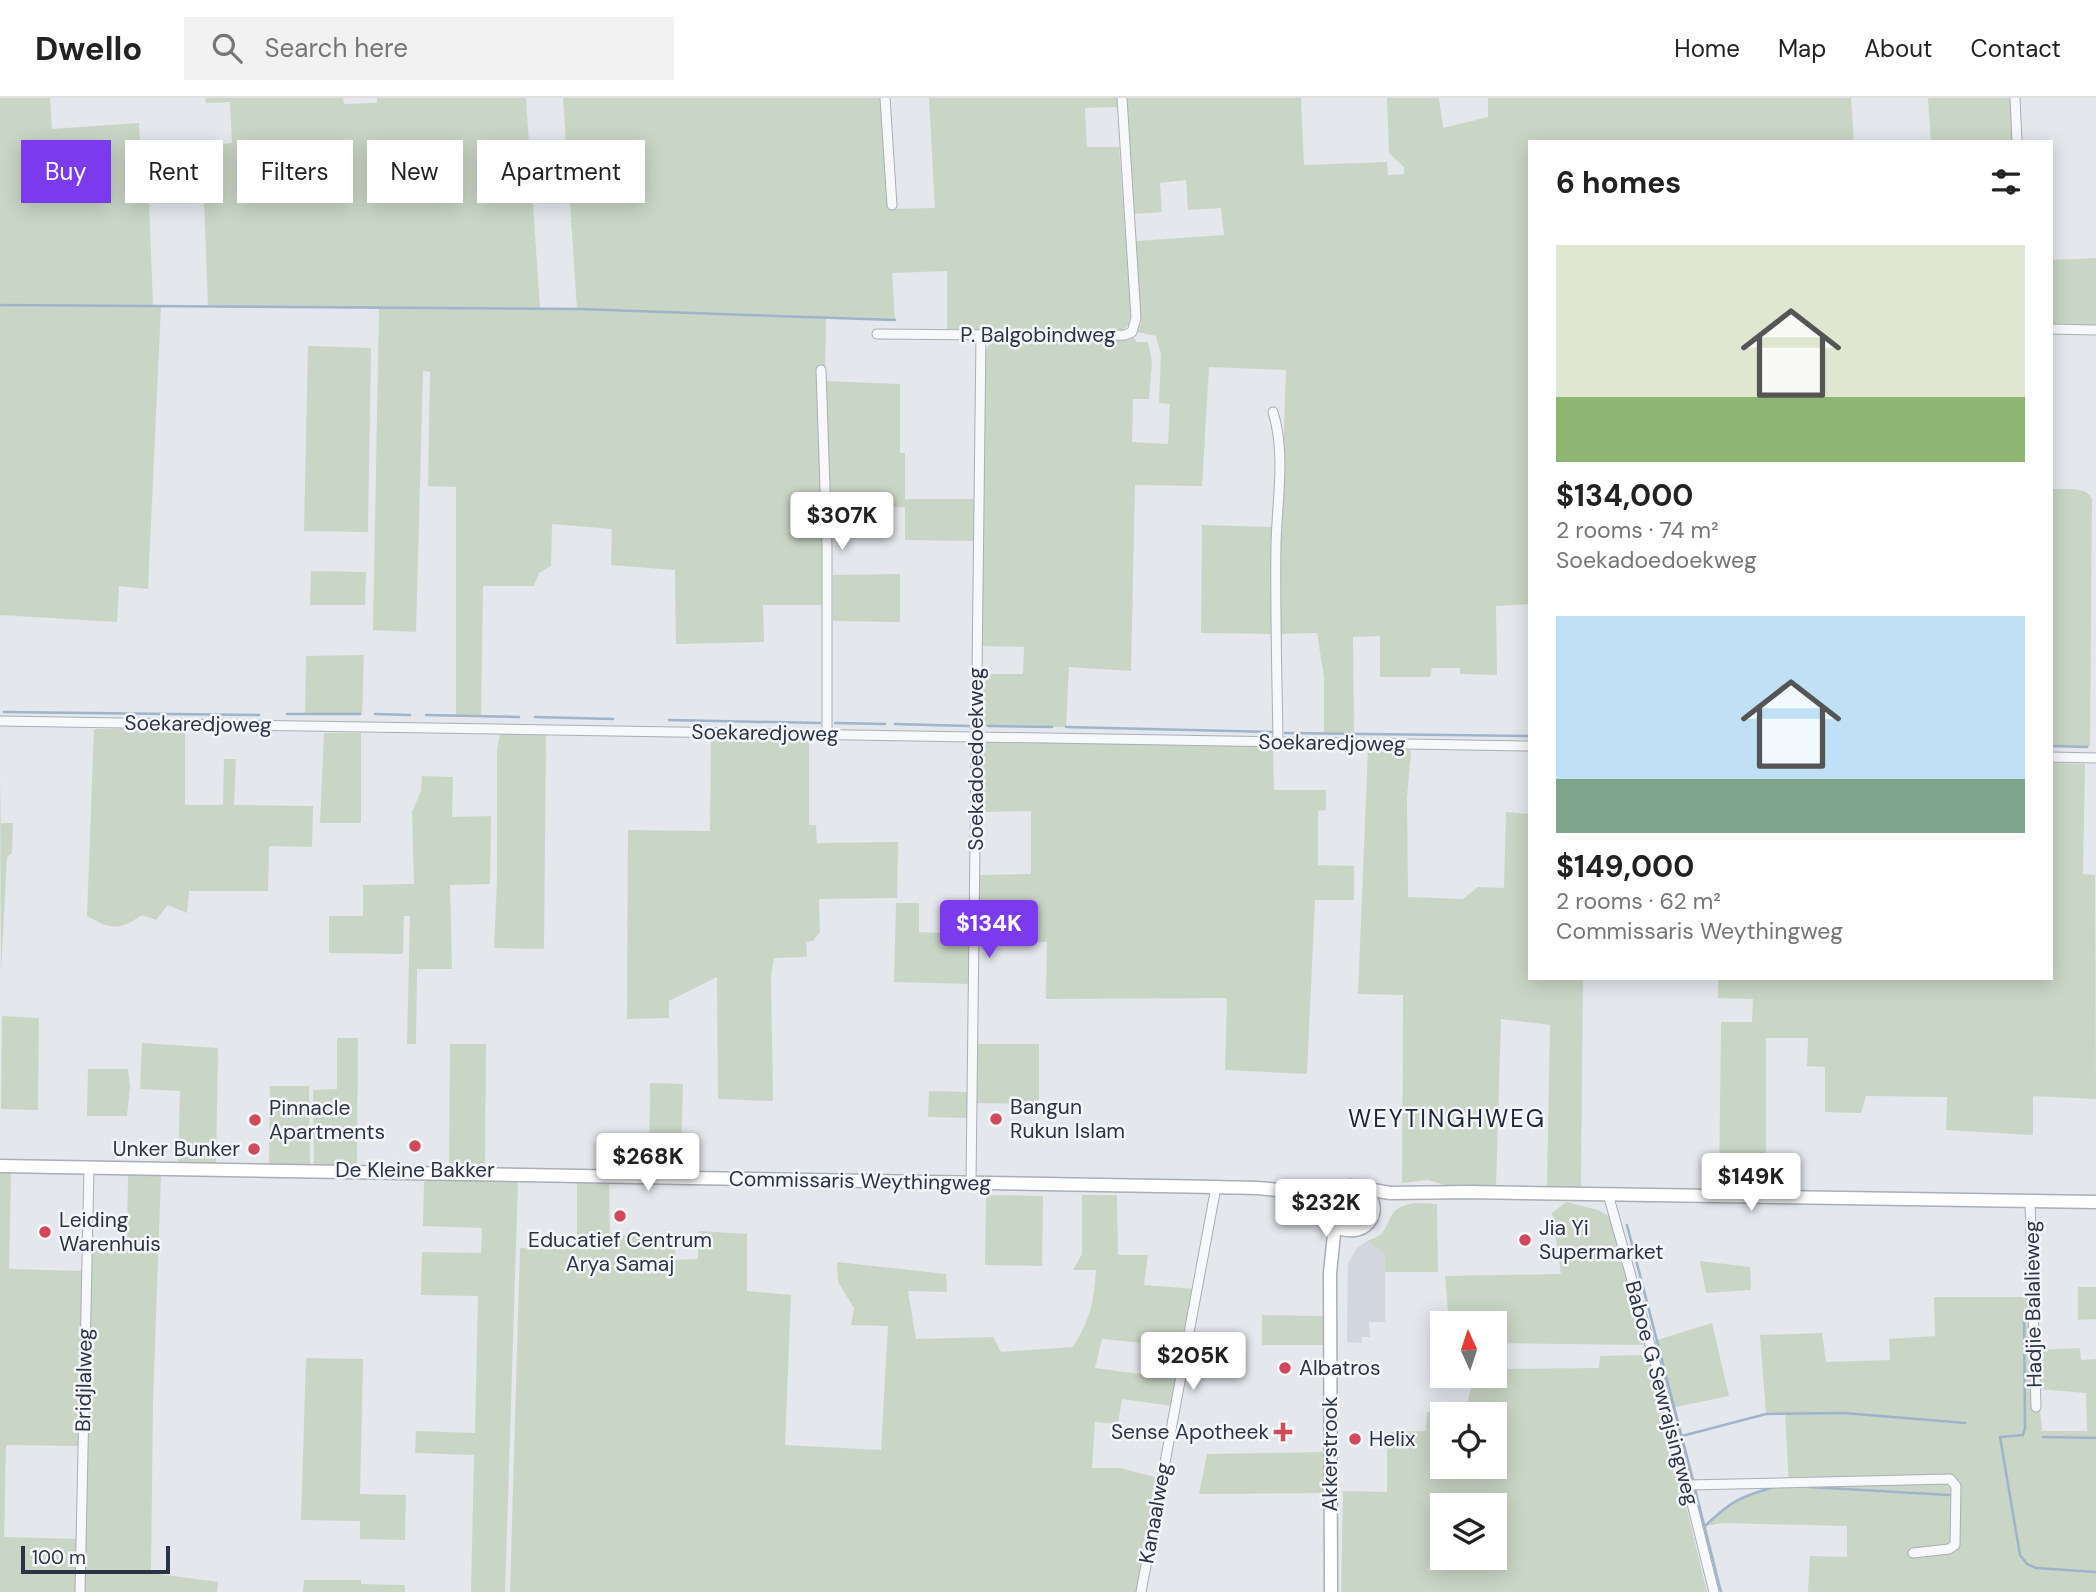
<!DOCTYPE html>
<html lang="en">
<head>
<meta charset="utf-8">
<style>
	:root { --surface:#fff; --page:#f2f2f2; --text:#222; --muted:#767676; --line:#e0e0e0; --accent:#7c3aed }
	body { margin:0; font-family:"DM Sans",sans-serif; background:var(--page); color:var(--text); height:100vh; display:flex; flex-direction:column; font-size:26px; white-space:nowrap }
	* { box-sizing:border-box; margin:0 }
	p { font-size:23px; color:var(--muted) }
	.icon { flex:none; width:38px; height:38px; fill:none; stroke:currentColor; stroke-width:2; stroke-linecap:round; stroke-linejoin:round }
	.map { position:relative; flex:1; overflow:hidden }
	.sheet { position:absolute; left:1528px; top:42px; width:525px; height:840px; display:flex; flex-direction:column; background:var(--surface); border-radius:0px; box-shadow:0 4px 18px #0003 }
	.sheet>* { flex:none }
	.guide { position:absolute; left:21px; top:42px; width:665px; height:63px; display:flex; gap:14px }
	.needle { width:46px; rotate:357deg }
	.buttons { position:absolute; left:1430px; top:1213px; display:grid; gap:14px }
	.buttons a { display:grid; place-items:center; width:77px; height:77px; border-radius:0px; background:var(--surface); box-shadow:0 4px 18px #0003; font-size:35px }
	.scale { position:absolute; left:21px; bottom:18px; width:149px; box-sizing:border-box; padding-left:7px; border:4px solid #2b3445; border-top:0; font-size:19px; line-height:24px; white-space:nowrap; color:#2b3445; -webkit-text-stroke:5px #f4f6f9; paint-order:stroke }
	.price { position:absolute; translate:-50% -60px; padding:0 16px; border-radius:7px; background:#fff; color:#222; font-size:23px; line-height:46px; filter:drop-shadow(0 2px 4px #0008) }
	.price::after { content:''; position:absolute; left:50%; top:42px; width:21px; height:16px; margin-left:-10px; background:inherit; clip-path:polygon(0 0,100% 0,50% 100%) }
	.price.active { background:var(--accent); color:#fff }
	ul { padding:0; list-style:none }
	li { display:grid; align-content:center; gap:14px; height:371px; padding:0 28px }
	li span { display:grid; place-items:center; height:217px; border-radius:0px; color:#555 }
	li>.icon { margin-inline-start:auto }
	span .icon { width:126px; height:126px; fill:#fffc; stroke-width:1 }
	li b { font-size:30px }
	h2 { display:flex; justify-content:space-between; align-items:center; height:84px; padding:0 28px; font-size:30px }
	.pill { padding:0 24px; border-radius:0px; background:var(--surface); box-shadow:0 4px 18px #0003; font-size:24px; line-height:63px }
	.pill.active { background:var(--accent); color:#fff }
	header { display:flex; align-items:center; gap:42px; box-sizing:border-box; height:98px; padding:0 35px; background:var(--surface); border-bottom:2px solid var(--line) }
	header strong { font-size:33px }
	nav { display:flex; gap:38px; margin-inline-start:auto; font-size:24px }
	.search { width:490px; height:63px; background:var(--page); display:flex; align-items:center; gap:18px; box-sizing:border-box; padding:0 24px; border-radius:0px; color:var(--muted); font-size:26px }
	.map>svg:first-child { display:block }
	.built { fill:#d2d6de }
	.green { fill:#c9d6c5; fill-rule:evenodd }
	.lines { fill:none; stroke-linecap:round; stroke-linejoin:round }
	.stream { stroke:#9fb4cc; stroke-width:2.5 }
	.street-casing { stroke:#a9aeb7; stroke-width:11 }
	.secondary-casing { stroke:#a9aeb7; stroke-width:15 }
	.street { stroke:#f7f8fa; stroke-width:9 }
	.secondary { stroke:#fff; stroke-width:12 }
	.poi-dot { fill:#d1495b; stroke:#f4f6f9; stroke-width:2.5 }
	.labels { text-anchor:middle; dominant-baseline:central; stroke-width:5; stroke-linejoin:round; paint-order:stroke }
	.street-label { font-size:21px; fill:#2b3445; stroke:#f4f6f9 }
	.poi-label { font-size:21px; fill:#2b3445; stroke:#f4f6f9; text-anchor:start }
	.quarter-label { font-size:24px; letter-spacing:2px; fill:#1d2536; stroke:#f4f6f9 }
</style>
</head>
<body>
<header>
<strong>Dwello</strong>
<div class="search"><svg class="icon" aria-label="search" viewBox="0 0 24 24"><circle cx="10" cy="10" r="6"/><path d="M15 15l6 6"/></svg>Search here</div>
<nav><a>Home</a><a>Map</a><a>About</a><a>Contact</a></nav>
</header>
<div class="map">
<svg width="2096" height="1494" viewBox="0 0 2096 1494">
	<rect width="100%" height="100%" fill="#e4e7ec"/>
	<!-- built -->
	<polygon class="built" points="1367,1143 1385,1156 1385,1224 1369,1224 1370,1239 1361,1239 1362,1245 1347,1244 1348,1166 1356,1151"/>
	<!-- green -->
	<g class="green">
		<polygon points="0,0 50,0 52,31 139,25 140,50 147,50 153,207 161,208 148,491 119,488 117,524 0,517"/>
		<polygon points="205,0 343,0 344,6 377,5 377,0 526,0 540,211 577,211 563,0 880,0 889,111 935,110 929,0 1117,0 1118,9 1085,10 1087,49 1119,49 1131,217 1128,227 1123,232 947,231 947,173 892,175 895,222 826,220 825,283 900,286 900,355 905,355 905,401 974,401 975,443 905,442 905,409 824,409 825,507 763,507 764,544 676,546 675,472 611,467 612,431 552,426 551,468 539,475 534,488 483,488 481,618 456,617 456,389 428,388 430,274 423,273 416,534 373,532 379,211 208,208 202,48 232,45 230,4 206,5"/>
		<polygon points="1127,0 1301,0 1304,67 1387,64 1388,77 1404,76 1404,69 1389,55 1387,0 1439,0 1443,30 1488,19 1488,0 1851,0 1854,44 1530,44 1529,506 1496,508 1497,577 1460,576 1460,570 1432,570 1430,579 1380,579 1380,538 1353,539 1354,635 1324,635 1324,579 1317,535 1280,536 1280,450 1286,272 1209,269 1202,388 1135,387 1131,573 1069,569 1066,629 980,628 980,576 1023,576 1024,549 980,548 985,255 990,245 998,242 1126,242 1133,239 1137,244 1148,244 1152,264 1149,301 1133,301 1132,344 1168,346 1170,306 1159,305 1161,257 1156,238 1137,234 1141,225 1136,143 1224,137 1221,110 1188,112 1186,82 1160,85 1162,114 1134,116"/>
		<polygon points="1928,0 2011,0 2014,44 1931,44"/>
		<polygon points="2096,160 2096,228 2051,227 2051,162"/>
		<polygon points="308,248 371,250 368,434 304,433"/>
		<path d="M2051 391C2065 392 2086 387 2092 401L2090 649 2051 648Z"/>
		<polygon points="1202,427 1273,429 1272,536 1201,535"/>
		<polygon points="311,473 366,474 365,507 310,507"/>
		<polygon points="900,476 900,524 833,523 833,477"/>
		<polygon points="364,557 362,616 305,616 306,558"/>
		<path d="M94 631H185V707H223L224 661H236L234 707 313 708 312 749 269 748 268 793H189L187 815 168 807 156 822 142 817C120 832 111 832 87 818Z"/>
		<polygon points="324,635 361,635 361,725 320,725"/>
		<polygon points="500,635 546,636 544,851 494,850 497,782 497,652"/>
		<polygon points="711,641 809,642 809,727 816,727 817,745 898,744 897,800 819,801 820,834 813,843 806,844 807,859 774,860 771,879 773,1003 718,1001 717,879 669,903 669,920 627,921 628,732 710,733"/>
		<polygon points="989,643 1273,648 1274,692 1326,692 1326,712 1318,713 1318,767 1354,768 1354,802 1315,802 1307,976 1225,972 1227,900 1046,901 1047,844 978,843 979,777 1031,776 1031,713 981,714 981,649"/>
		<polygon points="1368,651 1411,652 1407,700 1408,799 1463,801 1478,789 1504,790 1506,714 1529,716 1530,880 1583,880 1581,1089 1547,1089 1550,927 1501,921 1496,1088 1449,1088 1428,1082 1402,1085 1403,897 1358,896"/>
		<polygon points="2051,665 2085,666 2083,776 2095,777 2096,1001 2033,998 2033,1037 1946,1032 1947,999 1866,998 1861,1015 1825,1014 1825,969 1807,968 1808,940 1766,940 1766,1094 1719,1093 1721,924 1752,924 1753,901 1718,900 1718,880 2051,880"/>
		<polygon points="0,678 1,725 13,725 12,755 7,759 1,874"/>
		<polygon points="422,678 453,679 452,719 491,718 490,786 450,787 452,871 417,871 416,946 407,946 410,818 404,818 403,856 329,855 329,818 363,818 363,787 414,786 412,714 421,693"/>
		<polygon points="896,805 919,805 919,834 971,836 970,886 894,884"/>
		<polygon points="2,918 39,920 38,1012 1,1011"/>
		<polygon points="337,940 358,940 357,1069 316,1068 314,1066 313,992 337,991"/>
		<polygon points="142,945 218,950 216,1065 214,1067 178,1066 180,993 140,991"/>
		<polygon points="450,946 486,946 485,1071 449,1070"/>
		<polygon points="977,946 1039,946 1039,1006 976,1005"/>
		<polygon points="88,971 128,971 130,989 127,1018 87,1018"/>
		<polygon points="650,985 683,986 681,1058 671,1058 671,1074 649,1073"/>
		<polygon points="270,988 309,988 310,1068 269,1068"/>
		<polygon points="929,993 968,994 968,1020 928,1019"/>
		<polygon points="0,1074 11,1074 9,1171 84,1173 80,1348 6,1347 4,1439 79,1441 77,1494 0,1494"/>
		<polygon points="128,1076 161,1078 153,1303 151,1475 218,1484 217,1494 83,1494 91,1150 127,1152"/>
		<polygon points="431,1081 515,1082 518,1086 505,1494 471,1494 474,1357 415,1355 416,1333 475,1335 478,1198 421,1197 422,1154 481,1155 482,1130 423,1128 424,1084"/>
		<path d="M577 1083H609L610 1138 676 1135 675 1162 698 1161 699 1133 747 1136V1193L791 1197 785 1347 881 1352 888 1228 851 1227 854 1210 838 1184 837 1164 946 1176 947 1194 908 1193 916 1241 993 1239 1001 1254 1073 1249C1090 1222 1094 1204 1096 1172H1073L1082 1156V1097H1117L1118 1157H1148L1144 1187 1196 1191 1184 1249 1102 1241 1095 1270 1177 1281 1172 1308 1122 1301 1118 1326 1095 1324 1092 1370H1120L1158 1380 1138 1494H510L520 1150 577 1151Z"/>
		<polygon points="986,1097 1043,1098 1042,1168 985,1167"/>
		<polygon points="1566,1104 1598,1112 1610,1119 1645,1247 1495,1245 1494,1225 1449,1225 1445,1178 1561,1176 1552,1115"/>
		<path d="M1415 1105 1437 1106 1438 1174H1385V1156L1367 1143C1372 1141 1379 1139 1382 1135 1395 1118 1387 1110 1415 1105Z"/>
		<polygon points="1700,1163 1750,1169 1751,1192 1706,1195"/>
		<polygon points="2078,1189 2096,1189 2096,1221 2078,1222"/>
		<path d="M1934 1199H2028L2031 1312 2040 1311 2042 1333H2087L2086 1295 2038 1291 2037 1252 2080 1250 2081 1262 2096 1261V1494H1808L1810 1458 1847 1459V1428L1723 1425 1705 1428C1728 1406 1756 1387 1789 1387L1785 1316H1766L1760 1237 1822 1235 1826 1264 1890 1262 1889 1241 1935 1238Z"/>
		<polygon points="1262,1217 1323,1218 1323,1247 1262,1247"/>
		<polygon points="1712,1225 1729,1298 1671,1310 1654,1243"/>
		<path d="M1649 1257 1707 1494H1341L1343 1393 1387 1394V1334L1426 1333 1427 1314H1465L1474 1278H1494L1495 1271 1599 1270 1600 1258ZM1442 1316H1494V1368H1442ZM1442 1407H1494V1460H1442Z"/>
		<polygon points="306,1260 363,1261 360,1396 406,1397 405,1442 360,1441 360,1423 301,1422"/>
		<polygon points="1324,1354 1323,1395 1199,1396 1207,1356"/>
		<polygon points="304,1482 361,1482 361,1486 405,1487 405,1494 303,1494"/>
	</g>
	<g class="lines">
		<!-- stream -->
		<g class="stream">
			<polyline points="0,207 578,211 895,222"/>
			<polyline points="4,614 259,617"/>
			<polyline points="287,616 360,616"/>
			<polyline points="375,616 410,617"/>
			<polyline points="426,617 519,619"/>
			<polyline points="535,619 613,621"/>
			<polyline points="669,622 820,625"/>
			<polyline points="835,625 885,626"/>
			<polyline points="895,626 969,628"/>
			<polyline points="988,628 1052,629"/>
			<polyline points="1066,629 1274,634"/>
			<polyline points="1285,635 1530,638"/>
			<polyline points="2051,648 2087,649"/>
			<polyline points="1627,1127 1693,1382"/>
			<polyline points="2024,1213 2025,1330 2023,1337 2000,1339 2020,1457 2027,1466 2036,1470 2096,1474"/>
			<polyline points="1682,1338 1766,1316 1844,1315 1965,1325"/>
			<polyline points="2043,1339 2096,1340"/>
			<polyline points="1809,1389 1949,1397"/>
			<polyline points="1695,1391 1721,1494"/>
			<path d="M1705 1428C1731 1403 1740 1399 1774 1389"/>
		</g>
		<defs>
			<g id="street">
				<polyline points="885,0 892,107"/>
				<polyline points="2015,0 2017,44"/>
				<polyline points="2051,231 2096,232"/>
				<polyline points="877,236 1097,238 1125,237 1132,234 1136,220 1122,0"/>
				<polyline points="821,272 827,449 827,636"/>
				<path d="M1273 314C1286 356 1277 403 1276 446 1275 512 1277 578 1278 644"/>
				<polyline points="0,623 1530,648"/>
				<polyline points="2051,659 2096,660"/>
				<polyline points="971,1085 981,237"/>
				<polyline points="1608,1096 1673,1329 1714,1494"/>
				<polyline points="2030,1103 2036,1309"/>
				<polyline points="1688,1387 1950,1381 1956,1388 1955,1447 1949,1451 1913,1455"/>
				<polyline points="80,1494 89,1069"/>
				<polyline points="1141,1494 1216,1089"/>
			</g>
			<g id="secondary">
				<path d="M0 1068 1216 1089C1259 1091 1296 1085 1329 1117"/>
				<polyline points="1300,1096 1338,1093"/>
				<path d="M1333 1126C1361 1146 1389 1114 1364 1092"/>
				<polyline points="1331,1494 1330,1175 1334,1136 1329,1108 1332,1099 1338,1093 1350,1088 1390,1095 1469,1094 2096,1104"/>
			</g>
		</defs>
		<!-- street casing -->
		<use href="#street" class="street-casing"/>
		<!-- secondary casing -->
		<use href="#secondary" class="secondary-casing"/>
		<!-- street -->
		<use href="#street" class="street"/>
		<!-- secondary -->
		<use href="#secondary" class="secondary"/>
	</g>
	<!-- markers -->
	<g class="poi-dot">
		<circle cx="996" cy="1021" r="7"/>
		<circle cx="255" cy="1022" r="7"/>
		<circle cx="415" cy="1048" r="7"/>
		<circle cx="254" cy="1051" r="7"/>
		<circle cx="620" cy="1118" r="7"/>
		<circle cx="45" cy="1134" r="7"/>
		<circle cx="1525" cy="1142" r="7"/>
		<circle cx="1285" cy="1270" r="7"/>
		<path d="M1279.5 1323.5h7v7h7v7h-7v7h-7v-7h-7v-7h7z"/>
		<circle cx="1355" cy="1341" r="7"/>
	</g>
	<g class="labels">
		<!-- street labels -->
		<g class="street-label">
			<text x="1038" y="237">P. Balgobindweg</text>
			<text transform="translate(198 626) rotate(1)">Soekaredjoweg</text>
			<text transform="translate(765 635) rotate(1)">Soekaredjoweg</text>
			<text transform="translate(1332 645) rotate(1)">Soekaredjoweg</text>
			<text transform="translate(976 661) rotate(-90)">Soekadoedoekweg</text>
			<text transform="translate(860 1083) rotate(1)">Commissaris Weythingweg</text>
			<text transform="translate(2033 1206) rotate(-91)">Hadjie Balalieweg</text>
			<text transform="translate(84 1282) rotate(-89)">Bridjlalweg</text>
			<text transform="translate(1662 1295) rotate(75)">Baboe G Sewrajsingweg</text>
			<text transform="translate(1330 1356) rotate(-90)">Akkerstrook</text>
			<text transform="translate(1155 1415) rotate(-80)">Kanaalweg</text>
		</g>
		<!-- poi labels -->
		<g class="poi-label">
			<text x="1010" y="1009">Bangun<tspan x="1010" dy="24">Rukun Islam</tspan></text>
			<text x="269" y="1010">Pinnacle<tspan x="269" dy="24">Apartments</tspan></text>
			<text x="240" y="1051" text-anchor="end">Unker Bunker</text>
			<text x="415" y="1072" text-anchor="middle">De Kleine Bakker</text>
			<text x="59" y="1122">Leiding<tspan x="59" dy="24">Warenhuis</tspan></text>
			<text x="1539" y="1130">Jia Yi<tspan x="1539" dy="24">Supermarket</tspan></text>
			<text x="620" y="1142" text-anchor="middle">Educatief Centrum<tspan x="620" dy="24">Arya Samaj</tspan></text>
			<text x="1299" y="1270">Albatros</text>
			<text x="1269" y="1334" text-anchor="end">Sense Apotheek</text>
			<text x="1369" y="1341">Helix</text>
		</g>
		<!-- quarter labels -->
		<g class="quarter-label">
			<text x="1447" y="1020">WEYTINGHWEG</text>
		</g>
	</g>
</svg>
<div class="buttons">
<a><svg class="needle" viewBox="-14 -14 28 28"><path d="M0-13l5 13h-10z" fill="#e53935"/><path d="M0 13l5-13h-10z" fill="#767676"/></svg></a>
<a><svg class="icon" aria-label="locate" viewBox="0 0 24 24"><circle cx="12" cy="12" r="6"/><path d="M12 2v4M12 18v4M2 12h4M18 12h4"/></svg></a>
<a><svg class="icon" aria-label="layers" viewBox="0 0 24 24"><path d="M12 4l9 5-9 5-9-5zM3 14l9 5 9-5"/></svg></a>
</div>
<div class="scale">100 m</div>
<b class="price" style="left:842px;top:454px">$307K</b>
<b class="price active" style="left:989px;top:862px">$134K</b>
<b class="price" style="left:648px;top:1095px">$268K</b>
<b class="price" style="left:1751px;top:1115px">$149K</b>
<b class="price" style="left:1326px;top:1141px">$232K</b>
<b class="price" style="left:1193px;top:1294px">$205K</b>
<div class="guide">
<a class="pill active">Buy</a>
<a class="pill">Rent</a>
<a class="pill">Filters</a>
<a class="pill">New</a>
<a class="pill">Apartment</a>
</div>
<section class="sheet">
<h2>6 homes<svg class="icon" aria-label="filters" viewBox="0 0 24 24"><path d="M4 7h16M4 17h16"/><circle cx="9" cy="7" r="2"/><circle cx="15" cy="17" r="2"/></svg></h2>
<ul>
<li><span style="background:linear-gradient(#dfe7d0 70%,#8fb573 0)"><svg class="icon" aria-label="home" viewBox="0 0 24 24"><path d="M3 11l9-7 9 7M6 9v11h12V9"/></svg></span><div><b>$134,000</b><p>2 rooms · 74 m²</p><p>Soekadoedoekweg</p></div></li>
<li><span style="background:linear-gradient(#bfe0f5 75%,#7fa58c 0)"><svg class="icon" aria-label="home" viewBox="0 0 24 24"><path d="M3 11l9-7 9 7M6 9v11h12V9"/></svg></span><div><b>$149,000</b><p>2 rooms · 62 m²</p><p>Commissaris Weythingweg</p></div></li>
</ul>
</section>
</div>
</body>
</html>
